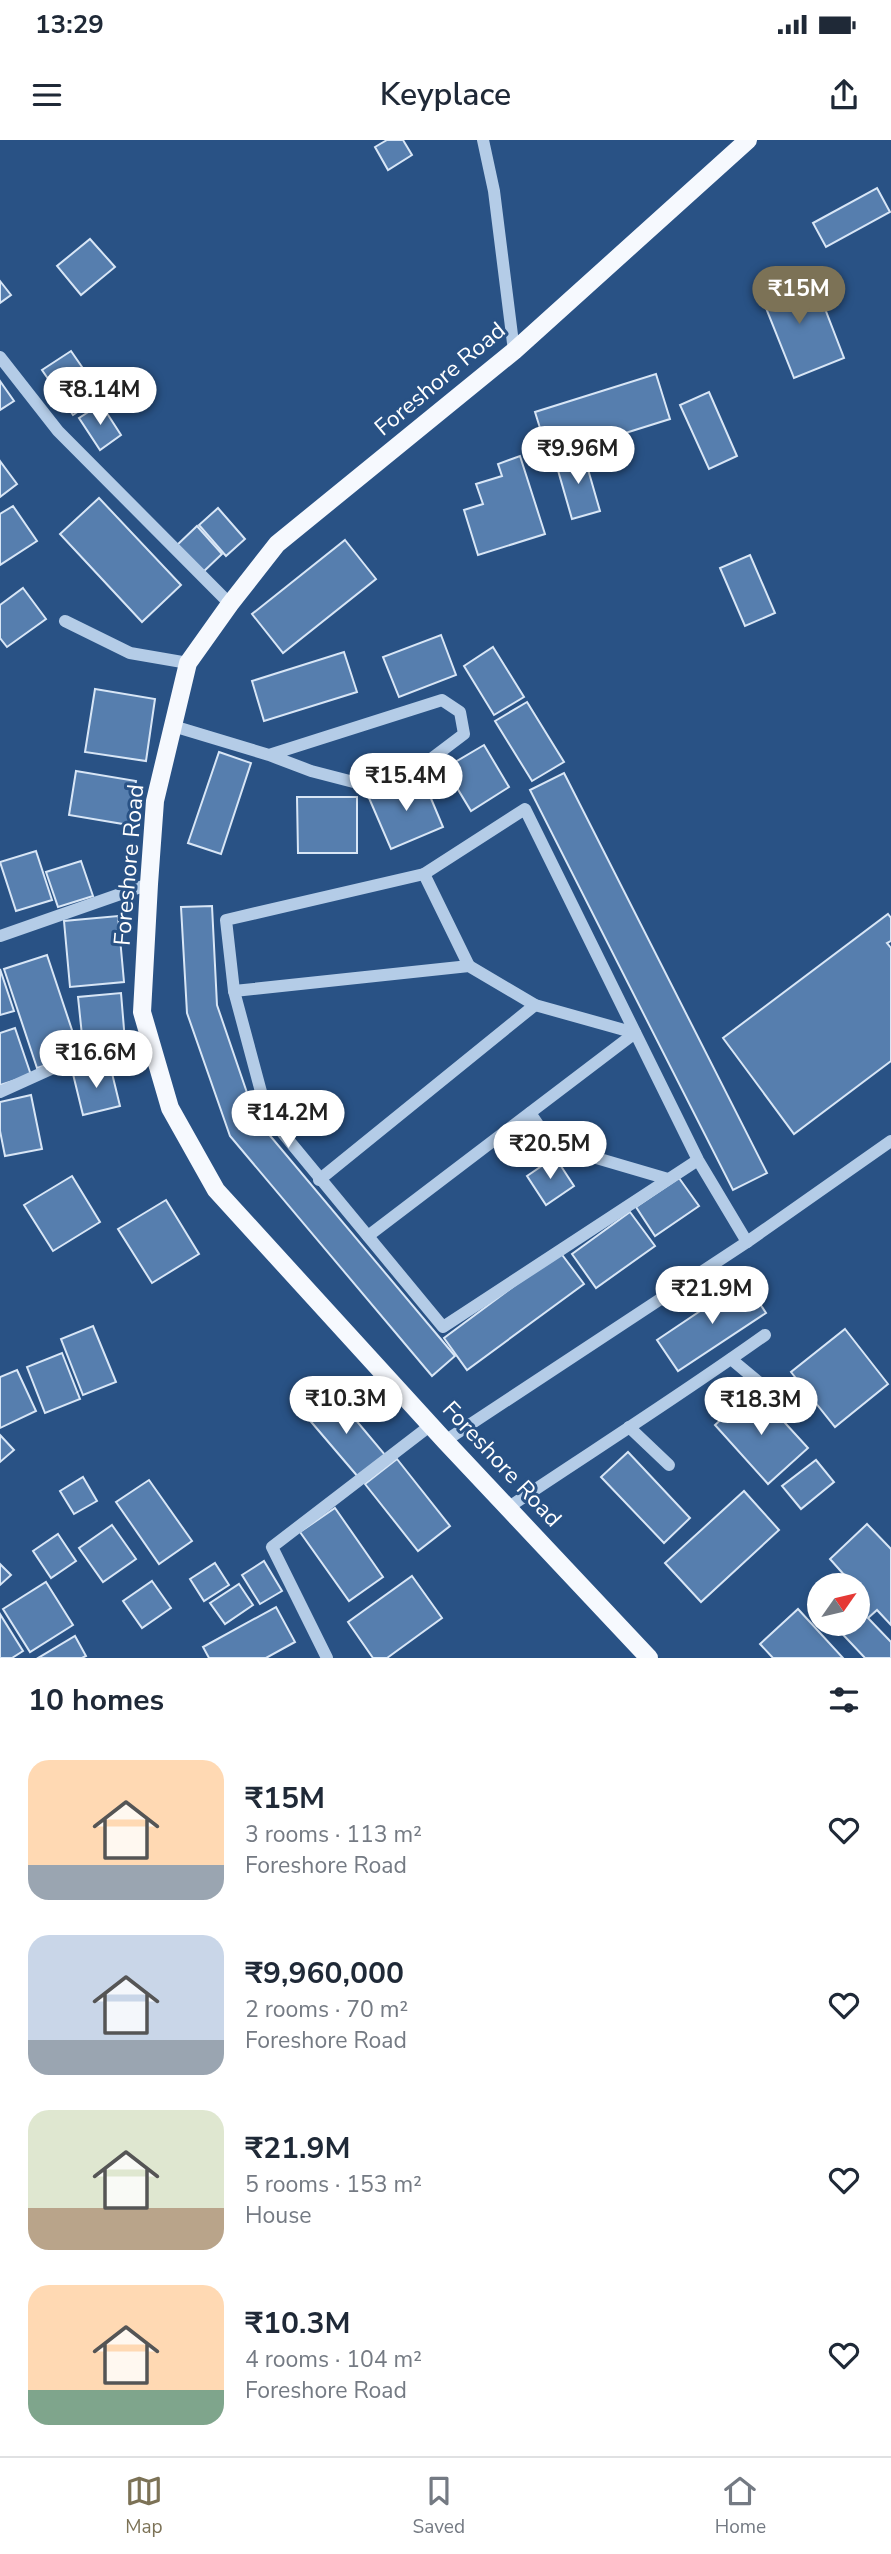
<!DOCTYPE html>
<html lang="en">
<head>
<meta charset="utf-8">
<style>
	:root { --surface:#fff; --page:#f2f2f3; --text:#1f2937; --muted:#747a83; --line:#e0e1e3; --accent:#7c7256 }
	body { margin:0; font-family:"Nunito Sans",sans-serif; background:var(--page); color:var(--text); height:100vh; display:flex; flex-direction:column; font-size:26px; white-space:nowrap }
	* { box-sizing:border-box; margin:0 }
	p { font-size:23px; color:var(--muted) }
	.icon { flex:none; width:38px; height:38px; fill:none; stroke:currentColor; stroke-width:2; stroke-linecap:round; stroke-linejoin:round }
	.map { position:relative; height:1518px; overflow:hidden }
	.panel { display:flex; flex-direction:column; background:var(--surface); flex:1 }
	.panel>* { flex:none }
	.needle { width:46px; rotate:56deg }
	.buttons { position:absolute; left:807px; top:1433px; display:grid; gap:14px }
	.buttons a { display:grid; place-items:center; width:63px; height:63px; border-radius:50%; background:var(--surface); box-shadow:0 4px 10px #0003; font-size:35px }
	.price { position:absolute; translate:-50% -60px; padding:0 16px; border-radius:24px; background:#fff; color:#222; font-size:23px; line-height:46px; filter:drop-shadow(0 2px 4px #0008) }
	.price::after { content:''; position:absolute; left:50%; top:42px; width:21px; height:16px; margin-left:-10px; background:inherit; clip-path:polygon(0 0,100% 0,50% 100%) }
	.price.active { background:var(--accent); color:#fff }
	ul { padding:0; list-style:none }
	li { display:flex; align-items:center; gap:21px; height:175px; padding:0 28px }
	li span { display:grid; place-items:center; flex:none; width:196px; height:140px; border-radius:21px; color:#555 }
	li>.icon { margin-inline-start:auto }
	span .icon { width:84px; height:84px; fill:#fffc; stroke-width:1 }
	li b { font-size:30px }
	h2 { display:flex; justify-content:space-between; align-items:center; height:84px; padding:0 28px; font-size:30px }
	.status { display:flex; justify-content:space-between; align-items:center; height:49px; padding:0 35px; background:var(--surface); direction:ltr }
	.status svg { height:19px; fill:currentColor }
	header { display:flex; justify-content:space-between; align-items:center; height:91px; padding:0 28px; background:var(--surface); font-size:32px; font-weight:600 }
	.tab-bar { display:flex; justify-content:space-around; align-items:center; height:98px; border-top:2px solid var(--line); background:var(--surface); font-size:19px; color:var(--muted) }
	.tab-bar a { display:grid; justify-items:center; gap:4px }
	.tab-bar .active { color:var(--accent) }
	.map>svg:first-child { display:block }
	.building { fill:#567eae; stroke:#d8e6f6; stroke-width:2 }
	.lines { fill:none; stroke-linecap:round; stroke-linejoin:round }
	.minor { stroke:#b4cce7; stroke-width:12 }
	.major { stroke:#f6f9fe; stroke-width:18 }
	.labels { text-anchor:middle; dominant-baseline:central; stroke-width:6; stroke-linejoin:round; paint-order:stroke }
	.street-label { font-size:23px; fill:#fff; stroke:#295285 }
</style>
</head>
<body>
<div class="status"><b>13:29</b><svg viewBox="0 0 49 12"><path d="M0 12V9h3v3zM5 12V6h3v6zM10 12V3h3v9zM15 12V0h3v12zM26 1h20v11H26zM47 4h2v5h-2z"/></svg></div>
<header><svg class="icon" aria-label="menu" viewBox="0 0 24 24"><path d="M4 6h16M4 12h16M4 18h16"/></svg>Keyplace<svg class="icon" aria-label="share" viewBox="0 0 24 24"><path d="M12 15V3M7 8l5-5 5 5M5 13v7h14v-7"/></svg></header>
<div class="map">
<svg width="891" height="1518" viewBox="0 0 891 1518">
	<rect width="100%" height="100%" fill="#295285"/>
	<!-- building -->
	<g class="building">
		<polygon points="387,0 403,0 412,15 388,30 375,7"/>
		<polygon points="877,48 890,72 826,107 813,83"/>
		<polygon points="90,99 115,127 81,155 57,126"/>
		<polygon points="790,130 805,167 822,161 844,218 794,238 756,143"/>
		<polygon points="0,141 11,155 0,163"/>
		<polygon points="71,211 102,256 73,275 42,230"/>
		<polygon points="656,234 670,279 549,317 535,272"/>
		<polygon points="0,241 14,261 0,270"/>
		<polygon points="709,252 737,316 709,329 680,265"/>
		<polygon points="101,264 121,295 100,310 79,278"/>
		<polygon points="583,312 600,371 572,379 555,320"/>
		<polygon points="520,316 545,394 478,415 464,370 483,364 476,344 502,336 498,324"/>
		<polygon points="0,321 17,344 0,357"/>
		<polygon points="99,358 181,445 142,482 60,394"/>
		<polygon points="13,366 37,401 0,425 0,374"/>
		<polygon points="218,368 245,399 226,416 199,385"/>
		<polygon points="197,386 222,414 202,433 176,406"/>
		<polygon points="345,400 376,439 283,513 252,474"/>
		<polygon points="750,415 775,473 745,486 720,428"/>
		<polygon points="23,448 46,479 7,507 0,498 0,465"/>
		<polygon points="441,495 456,535 399,557 383,517"/>
		<polygon points="493,507 524,557 494,575 464,526"/>
		<polygon points="344,512 357,552 264,581 252,541"/>
		<polygon points="95,549 155,559 146,621 85,612"/>
		<polygon points="527,562 564,622 532,641 495,581"/>
		<polygon points="484,605 509,647 471,671 445,628"/>
		<polygon points="219,612 251,623 221,714 188,703"/>
		<polygon points="76,631 136,641 129,685 69,675"/>
		<polygon points="564,633 767,1033 733,1050 530,650"/>
		<polygon points="422,637 443,687 391,709 369,658"/>
		<polygon points="297,657 357,657 357,713 298,713"/>
		<polygon points="36,711 52,760 16,771 0,722"/>
		<polygon points="81,721 93,756 58,767 46,732"/>
		<polygon points="212,766 217,865 256,979 455,1216 432,1236 230,996 187,873 181,767"/>
		<polygon points="888,774 891,778 891,801 887,803 891,808 891,921 794,994 723,898"/>
		<polygon points="118,776 124,842 70,847 64,781"/>
		<polygon points="47,815 80,914 37,928 4,829"/>
		<polygon points="0,829 14,871 0,875"/>
		<polygon points="121,853 125,901 83,905 78,857"/>
		<polygon points="15,888 31,935 0,945 0,893"/>
		<polygon points="110,925 120,966 83,975 73,934"/>
		<polygon points="31,955 42,1009 5,1016 0,991 0,962"/>
		<polygon points="555,1017 574,1046 546,1065 527,1036"/>
		<polygon points="72,1036 100,1082 53,1111 24,1065"/>
		<polygon points="679,1038 699,1066 655,1096 636,1067"/>
		<polygon points="166,1060 199,1114 152,1143 118,1089"/>
		<polygon points="630,1072 655,1106 596,1148 572,1114"/>
		<polygon points="560,1112 584,1144 467,1230 444,1198"/>
		<polygon points="745,1141 766,1173 678,1231 657,1200"/>
		<polygon points="93,1186 116,1242 83,1255 61,1199"/>
		<polygon points="845,1189 888,1244 835,1287 791,1232"/>
		<polygon points="62,1213 80,1259 45,1273 27,1227"/>
		<polygon points="17,1230 36,1271 0,1288 0,1237"/>
		<polygon points="754,1249 808,1308 768,1344 715,1285"/>
		<polygon points="334,1254 386,1316 359,1338 307,1277"/>
		<polygon points="0,1295 14,1310 0,1322"/>
		<polygon points="628,1312 690,1378 664,1403 601,1337"/>
		<polygon points="397,1319 450,1386 418,1411 365,1344"/>
		<polygon points="816,1320 834,1342 801,1369 782,1346"/>
		<polygon points="83,1337 97,1361 74,1374 60,1351"/>
		<polygon points="149,1340 192,1401 159,1424 116,1362"/>
		<polygon points="744,1351 779,1390 701,1462 665,1423"/>
		<polygon points="335,1368 383,1437 349,1461 300,1392"/>
		<polygon points="867,1384 891,1409 891,1485 877,1470 868,1478 891,1502 891,1518 865,1518 833,1484 858,1484 858,1466 859,1468 868,1460 858,1449 858,1446 854,1446 830,1419"/>
		<polygon points="112,1385 136,1419 103,1442 79,1408"/>
		<polygon points="58,1394 76,1421 51,1438 33,1411"/>
		<polygon points="264,1421 282,1451 260,1464 242,1435"/>
		<polygon points="215,1423 229,1445 204,1461 190,1439"/>
		<polygon points="0,1424 11,1435 0,1445"/>
		<polygon points="412,1436 442,1478 387,1518 373,1518 348,1482"/>
		<polygon points="152,1441 171,1468 142,1488 123,1461"/>
		<polygon points="46,1442 73,1485 30,1512 3,1469"/>
		<polygon points="239,1444 253,1465 225,1484 210,1463"/>
		<polygon points="276,1467 295,1502 266,1518 209,1518 203,1507"/>
		<polygon points="798,1469 843,1518 773,1518 760,1504"/>
		<polygon points="0,1474 23,1511 12,1518 0,1518"/>
		<polygon points="75,1496 86,1516 82,1518 38,1518"/>
	</g>
	<g class="lines">
		<!-- minor -->
		<g class="minor">
			<polyline points="483,0 494,51 514,211"/>
			<polyline points="0,217 58,291 230,464"/>
			<polyline points="65,481 130,513 188,523"/>
			<polyline points="173,586 269,615 311,631 369,646 423,625 464,594 460,572 442,560 269,615"/>
			<polyline points="424,734 469,826"/>
			<polyline points="0,796 149,744"/>
			<polyline points="234,851 469,826 535,865 635,893"/>
			<polyline points="0,952 84,914 151,905"/>
			<polyline points="530,973 552,1005 668,1039"/>
			<polyline points="698,1020 443,1187 267,974 234,851 226,780 424,734 525,669 698,1020 747,1102"/>
			<polyline points="319,1040 535,865"/>
			<polyline points="368,1096 635,893"/>
			<polyline points="731,1219 799,1276"/>
			<polyline points="629,1287 669,1325"/>
			<polyline points="445,1301 747,1102 891,1001"/>
			<path d="M509 1367C594 1310 681 1255 765 1195"/>
			<polyline points="327,1518 272,1407 431,1285"/>
		</g>
		<!-- major -->
		<polyline class="major" points="649,1518 445,1301 216,1050 170,968 142,872 149,744 155,661 188,523 230,464 277,404 514,211 748,0"/>
	</g>
	<g class="labels">
		<!-- street labels -->
		<g class="street-label">
			<text transform="translate(440 239) rotate(-40)">Foreshore Road</text>
			<text transform="translate(129 725) rotate(-85)">Foreshore Road</text>
			<text transform="translate(502 1324) rotate(47)">Foreshore Road</text>
		</g>
	</g>
</svg>
<div class="buttons">
<a><svg class="needle" viewBox="-14 -14 28 28"><path d="M0-13l5 13h-10z" fill="#e53935"/><path d="M0 13l5-13h-10z" fill="#747a83"/></svg></a>
</div>
<b class="price active" style="left:799px;top:186px">₹15M</b>
<b class="price" style="left:100px;top:287px">₹8.14M</b>
<b class="price" style="left:578px;top:346px">₹9.96M</b>
<b class="price" style="left:406px;top:673px">₹15.4M</b>
<b class="price" style="left:96px;top:950px">₹16.6M</b>
<b class="price" style="left:288px;top:1010px">₹14.2M</b>
<b class="price" style="left:550px;top:1041px">₹20.5M</b>
<b class="price" style="left:712px;top:1186px">₹21.9M</b>
<b class="price" style="left:346px;top:1296px">₹10.3M</b>
<b class="price" style="left:761px;top:1297px">₹18.3M</b>
</div>
<section class="panel">
<h2>10 homes<svg class="icon" aria-label="filters" viewBox="0 0 24 24"><path d="M4 7h16M4 17h16"/><circle cx="9" cy="7" r="2"/><circle cx="15" cy="17" r="2"/></svg></h2>
<ul>
<li><span style="background:linear-gradient(#ffd9b3 75%,#9aa5b1 0)"><svg class="icon" aria-label="home" viewBox="0 0 24 24"><path d="M3 11l9-7 9 7M6 9v11h12V9"/></svg></span><div><b>₹15M</b><p>3 rooms · 113 m²</p><p>Foreshore Road</p></div><svg class="icon" aria-label="heart" viewBox="0 0 24 24"><path d="M12 20l-8-8c-3-5 5-10 8-4 3-6 11-1 8 4z"/></svg></li>
<li><span style="background:linear-gradient(#c9d6e8 75%,#9aa5b1 0)"><svg class="icon" aria-label="home" viewBox="0 0 24 24"><path d="M3 11l9-7 9 7M6 9v11h12V9"/></svg></span><div><b>₹9,960,000</b><p>2 rooms · 70 m²</p><p>Foreshore Road</p></div><svg class="icon" aria-label="heart" viewBox="0 0 24 24"><path d="M12 20l-8-8c-3-5 5-10 8-4 3-6 11-1 8 4z"/></svg></li>
<li><span style="background:linear-gradient(#dfe7d0 70%,#b9a48a 0)"><svg class="icon" aria-label="home" viewBox="0 0 24 24"><path d="M3 11l9-7 9 7M6 9v11h12V9"/></svg></span><div><b>₹21.9M</b><p>5 rooms · 153 m²</p><p>House</p></div><svg class="icon" aria-label="heart" viewBox="0 0 24 24"><path d="M12 20l-8-8c-3-5 5-10 8-4 3-6 11-1 8 4z"/></svg></li>
<li><span style="background:linear-gradient(#ffd9b3 75%,#7fa58c 0)"><svg class="icon" aria-label="home" viewBox="0 0 24 24"><path d="M3 11l9-7 9 7M6 9v11h12V9"/></svg></span><div><b>₹10.3M</b><p>4 rooms · 104 m²</p><p>Foreshore Road</p></div><svg class="icon" aria-label="heart" viewBox="0 0 24 24"><path d="M12 20l-8-8c-3-5 5-10 8-4 3-6 11-1 8 4z"/></svg></li>
</ul>
</section>
<nav class="tab-bar">
<a class="active"><svg class="icon" aria-label="map" viewBox="0 0 24 24"><path d="M3 6l6-2 6 2 6-2v14l-6 2-6-2-6 2zM9 4v14M15 6v14"/></svg>Map</a>
<a><svg class="icon" aria-label="saved" viewBox="0 0 24 24"><path d="M7 4h10v16l-5-4-5 4z"/></svg>Saved</a>
<a><svg class="icon" aria-label="home" viewBox="0 0 24 24"><path d="M3 11l9-7 9 7M6 9v11h12V9"/></svg>Home</a>
</nav>
</body>
</html>
